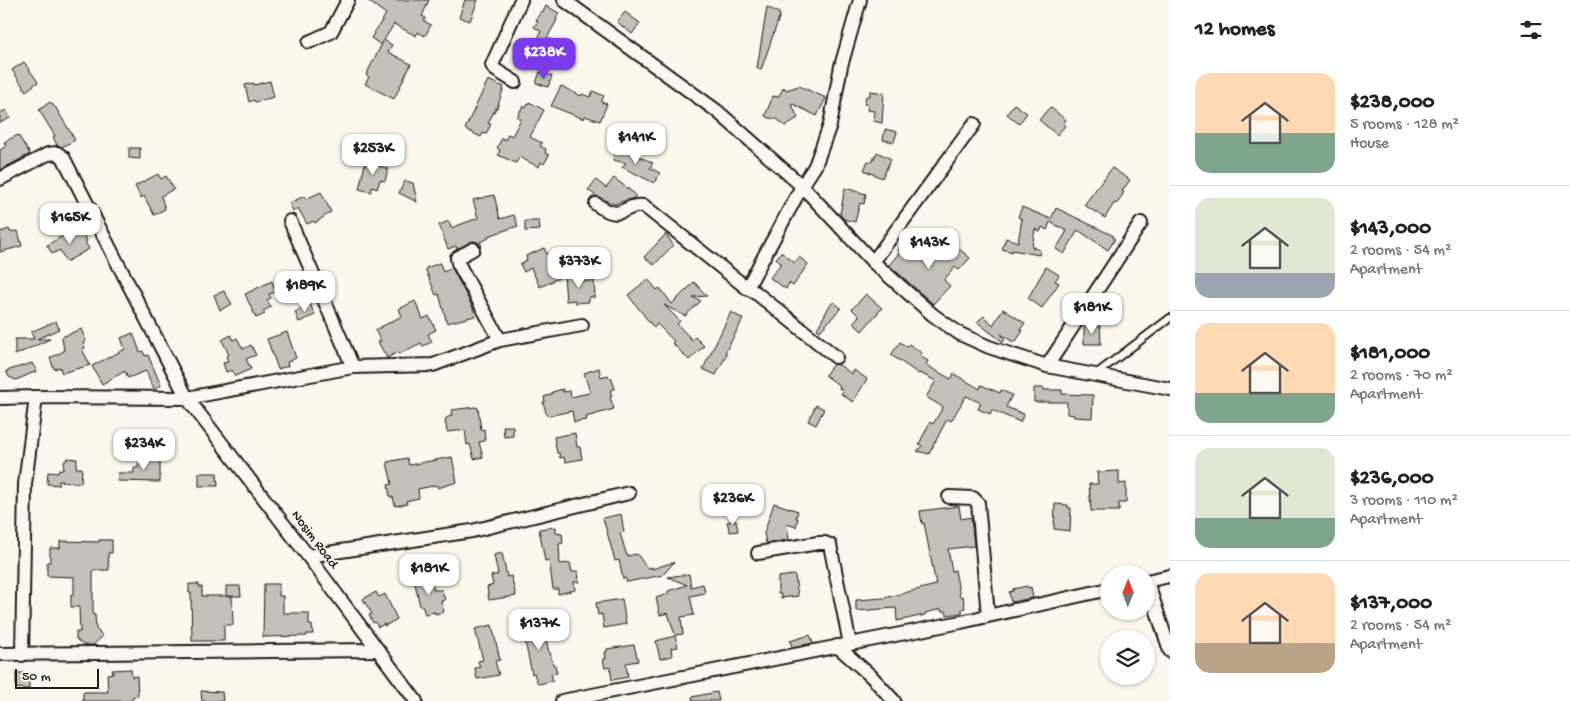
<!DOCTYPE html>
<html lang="en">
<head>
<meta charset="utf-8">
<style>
	:root { --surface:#fff; --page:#f6f6f6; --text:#222; --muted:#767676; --line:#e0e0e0; --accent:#7c3aed }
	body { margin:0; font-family:"Gochi Hand",sans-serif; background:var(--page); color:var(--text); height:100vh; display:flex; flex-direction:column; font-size:19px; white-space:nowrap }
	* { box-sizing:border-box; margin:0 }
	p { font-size:16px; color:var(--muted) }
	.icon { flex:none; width:28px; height:28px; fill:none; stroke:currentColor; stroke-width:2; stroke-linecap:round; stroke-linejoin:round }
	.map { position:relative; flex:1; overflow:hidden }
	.details { display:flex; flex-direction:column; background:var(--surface); width:400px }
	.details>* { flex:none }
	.needle { width:32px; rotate:1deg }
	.fabs { position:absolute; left:1100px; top:565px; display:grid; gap:10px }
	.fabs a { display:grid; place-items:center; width:55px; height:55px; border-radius:50%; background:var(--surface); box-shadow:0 1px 4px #0004; font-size:25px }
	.scale { position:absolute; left:15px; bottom:12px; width:84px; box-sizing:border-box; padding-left:5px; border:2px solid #1c1c1c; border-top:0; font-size:14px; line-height:18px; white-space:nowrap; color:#1c1c1c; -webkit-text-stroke:4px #fbf7ec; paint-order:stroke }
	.price { position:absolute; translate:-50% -42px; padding:0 11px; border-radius:10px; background:#fff; color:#222; font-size:16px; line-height:32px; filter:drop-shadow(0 1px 2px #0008) }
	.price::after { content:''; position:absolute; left:50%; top:30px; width:15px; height:11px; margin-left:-8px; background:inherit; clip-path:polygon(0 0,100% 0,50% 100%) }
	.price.on { background:var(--accent); color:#fff }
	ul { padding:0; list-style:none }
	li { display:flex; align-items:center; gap:15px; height:125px; padding:0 25px }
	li+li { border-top:1px solid var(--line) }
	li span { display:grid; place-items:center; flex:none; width:140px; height:100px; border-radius:15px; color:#555 }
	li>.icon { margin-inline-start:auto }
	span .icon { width:60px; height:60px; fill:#fffc; stroke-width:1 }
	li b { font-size:21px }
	h2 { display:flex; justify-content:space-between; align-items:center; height:60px; padding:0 25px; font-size:21px }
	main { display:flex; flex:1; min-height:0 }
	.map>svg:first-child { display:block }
	.building { fill:#c3c0b8; stroke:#1c1c1c }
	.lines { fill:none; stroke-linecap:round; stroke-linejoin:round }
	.lane-casing { stroke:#1c1c1c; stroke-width:10 }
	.street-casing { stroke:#1c1c1c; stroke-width:16 }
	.lane { stroke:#fbf7ec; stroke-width:6 }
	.street { stroke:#fbf7ec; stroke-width:12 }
	.labels { text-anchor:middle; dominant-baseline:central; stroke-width:4; stroke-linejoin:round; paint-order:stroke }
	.street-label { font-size:14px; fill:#1c1c1c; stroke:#fbf7ec }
</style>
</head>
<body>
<main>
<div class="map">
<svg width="1170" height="701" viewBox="0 0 1170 701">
	<rect width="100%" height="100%" fill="#fbf7ec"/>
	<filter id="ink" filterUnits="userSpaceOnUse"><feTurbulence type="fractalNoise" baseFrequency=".02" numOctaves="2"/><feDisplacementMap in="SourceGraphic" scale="10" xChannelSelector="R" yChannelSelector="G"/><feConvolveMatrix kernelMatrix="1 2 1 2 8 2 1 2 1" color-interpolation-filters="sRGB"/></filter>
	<g filter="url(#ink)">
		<!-- building -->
		<g class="building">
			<polygon points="367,0 429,0 422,16 426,18 424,21 431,25 425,36 418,32 416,36 394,24 381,45 371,38 386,14"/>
			<polygon points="465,0 478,0 470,21 459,17"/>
			<polygon points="546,6 559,13 556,19 557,20 547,38 567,46 562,56 541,48 536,61 516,56 519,42 536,45 541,31 534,27 538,21 536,20 541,11 543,12"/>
			<polygon points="767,7 779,13 780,15 761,70 757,68"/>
			<polygon points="625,12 640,23 632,34 617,22"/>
			<polygon points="384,40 392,45 388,52 411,64 394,99 365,84 369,77 366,75"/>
			<polygon points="24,62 38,82 26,91 12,70"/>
			<polygon points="540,72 552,76 548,87 536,83"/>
			<polygon points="488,80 504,87 497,108 496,108 488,123 491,124 486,134 483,133 481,137 465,129"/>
			<polygon points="270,81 274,97 255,102 254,100 249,102 245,85 254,83 254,85"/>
			<polygon points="561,86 581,96 582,94 590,97 593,91 604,96 601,102 607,104 600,121 585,116 584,119 551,106"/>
			<polygon points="799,86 826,98 817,116 791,103 798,118 785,126 777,119 769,118 765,116 773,96 778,97 784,87 786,90"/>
			<polygon points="870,91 884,93 882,123 873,121 874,111 867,110 868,105 864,104 866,96 870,96"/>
			<polygon points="50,102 56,108 75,140 62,147 57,145 53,137 55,136 39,110"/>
			<polygon points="529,102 544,110 530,137 542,143 540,146 546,149 545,153 549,155 544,164 541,162 539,167 519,157 516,163 498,155 500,150 497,148 502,138 505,140 508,134 512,136 521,119 517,117 523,106 526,108"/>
			<polygon points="1014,104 1027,113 1019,124 1007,114"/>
			<polygon points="1050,107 1066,120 1063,124 1065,126 1057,135 1039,120"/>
			<polygon points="6,110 10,118 0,123 0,113"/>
			<polygon points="885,129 897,132 894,142 883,140"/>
			<polygon points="18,135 30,154 0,170 0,150 6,146 4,142"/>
			<polygon points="129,148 140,148 140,159 129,158"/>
			<polygon points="615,148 620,149 621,148 653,163 650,168 660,173 654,183 622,167 626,163 613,160"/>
			<polygon points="877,152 891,159 882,178 864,170 868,161 872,162"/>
			<polygon points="369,161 380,164 379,166 388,169 385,181 380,180 377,189 372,187 371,192 359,189 365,164 368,165"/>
			<polygon points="1112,168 1130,180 1122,191 1124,192 1119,201 1116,204 1114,203 1105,218 1084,205"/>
			<polygon points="158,174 161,179 166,176 174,189 161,196 165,209 154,215 144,196 141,198 135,186"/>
			<polygon points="614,178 636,195 634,198 614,204 596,196 588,190 596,180 606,188"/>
			<polygon points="405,181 413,183 417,202 399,193"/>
			<polygon points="845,188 866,194 864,204 860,203 855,222 844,219 840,214"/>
			<polygon points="321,192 331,212 315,223 314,221 307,224 298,208 293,211 289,203 305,196 306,199"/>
			<polygon points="494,195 500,219 514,215 518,226 488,236 489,238 480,242 482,246 481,247 478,242 473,241 457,249 456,246 448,249 439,225 449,221 451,228 478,218 473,200"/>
			<polygon points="1022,207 1051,219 1056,208 1114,236 1113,238 1115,239 1108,250 1078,230 1064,254 1056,249 1067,231 1050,222 1047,230 1042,227 1040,232 1035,229 1032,247 1040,250 1039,255 1012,250 1012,252 1002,249 1006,238 1018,242 1022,219 1018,217"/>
			<polygon points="525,221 539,221 540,230 525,231"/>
			<polygon points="9,229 10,232 18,231 22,246 0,252 0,232"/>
			<polygon points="75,229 77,233 81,231 87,241 85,242 89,249 66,262 60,250 52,254 47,245"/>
			<polygon points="666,234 673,245 654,265 644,257"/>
			<polygon points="951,242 970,258 959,270 955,267 944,280 950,286 933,304 889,265 900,252 898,250 904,243 930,267"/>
			<polygon points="544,248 547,254 556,249 561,260 557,262 563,276 540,287 531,268 524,272 520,264 527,260 526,256"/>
			<polygon points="781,252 795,263 799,257 808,264 793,286 789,283 786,289 770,278 781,263 776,259"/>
			<polygon points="440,263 443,272 452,268 473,308 475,316 447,323 439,294 436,295 426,271 426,268"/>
			<polygon points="1046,267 1059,275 1055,281 1059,283 1042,308 1028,298"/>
			<polygon points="576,274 577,281 594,281 595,297 589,297 589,302 575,303 575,300 566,301 564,276"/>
			<polygon points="648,279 657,290 660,288 672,304 694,282 707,296 693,297 701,301 685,316 664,305 680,321 677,324 692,340 695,337 704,346 689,360 672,343 674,341 657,324 654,328 628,295"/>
			<polygon points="272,281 276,292 269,294 271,298 267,300 271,307 263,311 265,314 256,318 245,294"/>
			<polygon points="224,291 232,304 220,310 214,295"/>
			<polygon points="866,294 882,308 862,331 853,323 859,316 852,309"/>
			<polygon points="415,301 423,319 429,316 436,330 428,334 432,342 423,346 421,343 399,354 398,352 387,358 378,342 381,341 375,330 402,316 399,309"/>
			<polygon points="834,302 841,308 820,331 817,329 830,305"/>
			<polygon points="310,304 315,315 299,322 295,312"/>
			<polygon points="1003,309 1025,323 1020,330 1023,331 1016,341 1014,340 1013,342 1001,334 1005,339 1003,342 977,322 984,316 993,325"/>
			<polygon points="731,312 743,319 725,353 727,354 716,375 703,369"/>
			<polygon points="56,321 59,329 37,339 50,339 15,355 15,339 34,339 31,332"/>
			<polygon points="1084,326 1100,326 1101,344 1084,344"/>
			<polygon points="81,329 86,341 83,343 85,348 82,349 90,365 62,373 60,367 54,369 50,358 64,351 62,337"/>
			<polygon points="287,332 296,358 287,362 288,366 278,369 267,339"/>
			<polygon points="133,333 140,352 143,351 145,356 148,355 161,386 154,389 146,371 128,378 125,371 102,384 92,366 125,349 121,338"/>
			<polygon points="231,335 233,340 237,338 243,349 251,345 256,355 246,359 251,369 235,376 232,370 226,372 223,363 228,362 226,356 229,355 222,340"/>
			<polygon points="900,342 907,347 909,344 922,353 920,356 928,361 926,365 951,379 954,374 980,389 981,385 1000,393 1001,390 1012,395 1006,407 1024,414 1020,422 992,410 990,414 978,409 981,403 966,396 951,421 947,419 929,454 917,451 922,446 919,444 930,422 933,424 943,407 926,397 936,381 920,373 919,374 891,355"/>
			<polygon points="32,363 37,371 16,380 9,377 6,371"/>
			<polygon points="833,364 839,365 852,374 854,370 867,379 853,402 841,394 843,391 839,388 840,386 825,375"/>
			<polygon points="599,368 601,377 608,375 609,378 611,377 615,389 610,390 612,396 610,397 614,409 586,417 587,420 574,422 572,411 547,416 543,402 545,402 544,397 552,394 552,392 563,389 563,392 570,391 571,397 589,393 590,392 584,373"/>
			<polygon points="1034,388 1044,388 1044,390 1062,390 1062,394 1093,395 1092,418 1074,417 1074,415 1067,414 1067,402 1034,402"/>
			<polygon points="816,405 824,409 816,425 808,421"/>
			<polygon points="475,407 478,408 481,430 484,429 485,441 479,442 483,457 474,459 470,444 467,445 465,430 447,432 445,419 452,415 451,410"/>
			<polygon points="503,426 513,426 513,436 504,437"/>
			<polygon points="575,433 577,447 580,447 582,459 565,462 564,457 560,458 559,453 557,453 554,437"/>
			<polygon points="146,455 160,455 160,482 117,481 118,473 134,473 134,468 138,468 138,464 142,464 142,461 145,461"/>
			<polygon points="452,457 457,482 438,488 437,485 418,489 419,498 406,501 407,504 395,506 393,497 390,497 388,485 392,484 387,462 407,458 409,465"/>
			<polygon points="67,458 77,459 76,468 82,468 81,483 59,481 59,485 47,484 48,472 58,473 59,469 63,470 64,461 66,461"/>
			<polygon points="1119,471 1119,484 1126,483 1126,503 1119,503 1119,511 1091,511 1089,484 1098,484 1097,472"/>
			<polygon points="199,473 217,473 218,486 199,486"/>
			<polygon points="774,503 798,511 796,518 798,518 796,527 787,524 789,540 766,543 764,533"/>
			<polygon points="1055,504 1068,505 1068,508 1071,508 1070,531 1054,529"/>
			<polygon points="959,506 961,519 971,517 974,546 948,549 952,571 955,570 960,597 963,596 965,608 962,609 962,613 947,615 946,611 942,612 941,609 925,613 925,615 897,621 896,608 856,611 856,600 884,598 936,585 924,523 922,524 920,511"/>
			<polygon points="621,514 624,532 620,533 627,556 637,554 647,568 652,567 652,569 674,562 663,575 627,582 625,578 623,579 619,560 615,561 603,518"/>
			<polygon points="736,520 738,531 730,532 727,522"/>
			<polygon points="556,527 556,533 562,534 563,543 559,544 560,564 570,563 572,572 578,571 579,582 574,582 575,590 558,594 558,589 553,589 549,560 545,561 539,529"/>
			<polygon points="99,540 112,540 112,553 108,553 109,570 93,570 93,615 95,615 96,629 103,636 93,645 83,645 76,639 76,632 80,632 79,607 71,607 71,594 74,594 74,577 47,576 47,562 50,562 50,548 60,548 60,541 99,542"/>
			<polygon points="502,553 507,577 511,576 516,596 489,600 487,587 493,585 491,576 498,574 494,555"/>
			<polygon points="689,574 691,587 703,584 705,593 690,596 694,615 681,617 683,634 675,635 668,613 660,615 656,598 668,594 668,591 687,585 668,577"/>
			<polygon points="430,575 434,590 442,590 445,600 441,601 444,612 435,614 435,612 425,614 422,606 420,606 414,579"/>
			<polygon points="793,575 795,576 798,596 781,598 781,594 778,594 778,577"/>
			<polygon points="189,584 199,584 199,587 202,587 202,596 232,596 233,625 224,625 224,641 192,641 191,593 189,593"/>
			<polygon points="264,584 279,584 279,596 283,596 283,613 309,613 309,625 312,625 313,634 307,634 307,636 263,637"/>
			<polygon points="226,586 240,586 241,596 226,596"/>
			<polygon points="1027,586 1028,588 1031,587 1033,598 1011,602 1009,592 1013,591 1013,589"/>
			<polygon points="376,592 379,597 385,594 397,619 385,626 385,624 378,627 375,622 373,623 369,615 372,614 363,599"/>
			<polygon points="622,599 626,624 604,628 602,614 598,615 596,603"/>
			<polygon points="544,618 547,634 545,634 549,653 550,652 553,665 555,665 557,673 551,674 553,681 538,684 534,673 532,674 522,627 524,626 524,622"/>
			<polygon points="492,625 500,660 495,661 499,675 477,679 475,668 480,667 478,661 483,660 475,629"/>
			<polygon points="810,635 813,643 792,647 790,641"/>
			<polygon points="675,636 678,647 671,648 672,656 660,659 656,641"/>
			<polygon points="634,645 638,661 626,663 628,677 612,680 610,667 605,668 603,659 606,659 605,652 607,652 607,649"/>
			<polygon points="131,669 132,677 137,676 138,696 132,697 132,701 83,701 83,692 108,692 107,674 113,673 112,670"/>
			<polygon points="19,673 29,673 29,689 16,688 16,674"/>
			<polygon points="201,691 222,692 223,701 202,701"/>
			<polygon points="717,692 719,701 693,701 692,697"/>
		</g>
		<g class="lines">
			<defs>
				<polyline id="lane" points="1096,374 1170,318"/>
				<g id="street">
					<polyline points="564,0 717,111 802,186 873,262 933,315 960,334 989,347 1047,366 1170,389"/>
					<polyline points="309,42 331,32 348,0"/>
					<polyline points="515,82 494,69 492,65 521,0"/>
					<polyline points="0,179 48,154 57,153 63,157 187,398 308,556 416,701"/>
					<path d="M596 204C624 224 622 203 644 206L747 288"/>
					<polyline points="290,221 353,367"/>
					<polyline points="473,249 457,258 458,263 500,340"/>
					<polyline points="873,262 974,124"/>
					<polyline points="836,357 755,292 747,288 802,186 815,166 830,125 841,66 860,0"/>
					<polyline points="1047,366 1141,223"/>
					<polyline points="0,398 36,397 187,398 353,367 433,365 500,340 582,325"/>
					<polyline points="949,497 973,498 978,503 988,615"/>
					<polyline points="758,553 818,543 825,543 830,545 850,644"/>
					<polyline points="308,556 472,531 629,493"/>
					<polyline points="1146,581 1170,576"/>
					<polyline points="1147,581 1170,651"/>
					<polyline points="837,646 871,676 894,701"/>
					<polyline points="0,654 377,650"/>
					<polyline points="22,655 25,484 36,397"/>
					<polyline points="562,701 961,622 1109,589"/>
				</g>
			</defs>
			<!-- lane casing -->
			<use href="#lane" class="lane-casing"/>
			<!-- street casing -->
			<use href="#street" class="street-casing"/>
			<!-- lane -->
			<use href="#lane" class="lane"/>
			<!-- street -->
			<use href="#street" class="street"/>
		</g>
	</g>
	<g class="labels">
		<!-- street labels -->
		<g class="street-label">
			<text transform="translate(314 540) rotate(53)">Nosim Road</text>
		</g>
	</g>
</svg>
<div class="fabs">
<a><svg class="needle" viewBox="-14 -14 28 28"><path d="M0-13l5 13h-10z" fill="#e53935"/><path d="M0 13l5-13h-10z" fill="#767676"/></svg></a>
<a><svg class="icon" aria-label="layers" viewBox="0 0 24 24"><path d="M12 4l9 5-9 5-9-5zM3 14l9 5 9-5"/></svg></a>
</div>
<div class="scale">50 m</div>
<b class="price on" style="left:544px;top:80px">$238K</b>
<b class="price" style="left:636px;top:165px">$141K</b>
<b class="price" style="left:373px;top:176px">$253K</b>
<b class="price" style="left:70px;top:245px">$165K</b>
<b class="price" style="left:929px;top:270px">$143K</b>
<b class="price" style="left:579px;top:289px">$373K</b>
<b class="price" style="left:305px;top:313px">$189K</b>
<b class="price" style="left:1092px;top:335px">$181K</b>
<b class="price" style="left:144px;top:471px">$234K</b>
<b class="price" style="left:733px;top:526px">$236K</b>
<b class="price" style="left:429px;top:596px">$181K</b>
<b class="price" style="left:539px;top:651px">$137K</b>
</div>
<section class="details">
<h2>12 homes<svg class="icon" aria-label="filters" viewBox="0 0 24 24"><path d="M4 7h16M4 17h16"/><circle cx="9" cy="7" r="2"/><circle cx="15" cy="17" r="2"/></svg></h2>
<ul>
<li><span style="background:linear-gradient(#ffd9b3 60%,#7fa58c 0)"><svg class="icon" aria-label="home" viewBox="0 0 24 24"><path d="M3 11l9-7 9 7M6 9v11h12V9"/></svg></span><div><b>$238,000</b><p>5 rooms · 128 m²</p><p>House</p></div></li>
<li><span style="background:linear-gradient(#dfe7d0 75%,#9aa5b1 0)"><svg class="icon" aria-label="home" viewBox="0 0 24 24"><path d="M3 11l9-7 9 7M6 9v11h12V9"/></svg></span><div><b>$143,000</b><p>2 rooms · 54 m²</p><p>Apartment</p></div></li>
<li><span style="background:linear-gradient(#ffd9b3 70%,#7fa58c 0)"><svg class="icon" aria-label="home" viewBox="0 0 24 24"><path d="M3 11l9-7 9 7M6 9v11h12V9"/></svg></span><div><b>$181,000</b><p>2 rooms · 70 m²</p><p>Apartment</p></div></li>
<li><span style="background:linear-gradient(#dfe7d0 70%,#7fa58c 0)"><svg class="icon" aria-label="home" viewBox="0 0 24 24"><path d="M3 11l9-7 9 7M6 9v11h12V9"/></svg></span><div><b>$236,000</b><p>3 rooms · 110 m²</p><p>Apartment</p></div></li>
<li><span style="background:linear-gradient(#ffd9b3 70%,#b9a48a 0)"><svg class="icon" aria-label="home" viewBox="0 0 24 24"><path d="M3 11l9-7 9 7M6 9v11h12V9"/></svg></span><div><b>$137,000</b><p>2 rooms · 54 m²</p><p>Apartment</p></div></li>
</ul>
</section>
</main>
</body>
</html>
